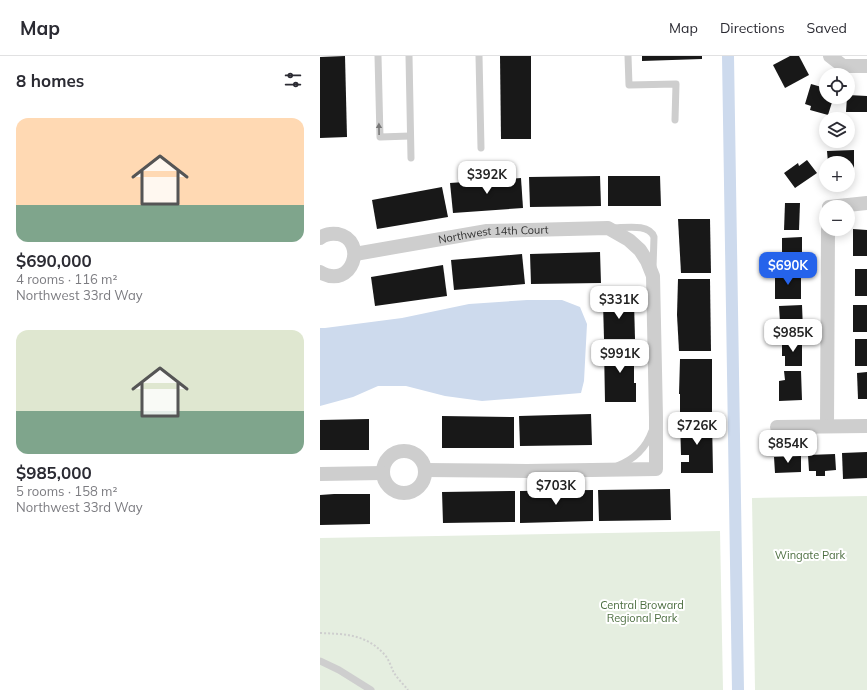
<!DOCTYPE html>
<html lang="en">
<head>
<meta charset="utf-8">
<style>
	:root { --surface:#fff; --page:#f2f2f3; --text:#2b2b33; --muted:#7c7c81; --line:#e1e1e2; --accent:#2563eb }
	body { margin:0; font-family:Mulish,sans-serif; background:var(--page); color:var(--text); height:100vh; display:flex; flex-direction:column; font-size:15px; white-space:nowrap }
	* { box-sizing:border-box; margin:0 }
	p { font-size:13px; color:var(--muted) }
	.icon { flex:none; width:22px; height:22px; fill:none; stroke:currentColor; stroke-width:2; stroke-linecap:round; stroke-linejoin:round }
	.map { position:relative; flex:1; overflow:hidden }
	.drawer { display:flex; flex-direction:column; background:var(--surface); width:320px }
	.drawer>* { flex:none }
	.controls { position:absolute; left:499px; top:12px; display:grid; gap:8px }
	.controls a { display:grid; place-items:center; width:36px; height:36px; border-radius:50%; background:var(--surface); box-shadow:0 2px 10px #0003; font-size:20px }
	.price { position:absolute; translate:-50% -34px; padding:0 9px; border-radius:8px; background:#fff; color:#222; font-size:13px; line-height:26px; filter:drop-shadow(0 1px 2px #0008) }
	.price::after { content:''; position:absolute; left:50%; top:24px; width:12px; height:9px; margin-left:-6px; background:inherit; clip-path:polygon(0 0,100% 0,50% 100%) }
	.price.selected { background:var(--accent); color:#fff }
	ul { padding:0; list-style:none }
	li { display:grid; align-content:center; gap:8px; height:212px; padding:0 16px }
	li span { display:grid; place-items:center; height:124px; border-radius:12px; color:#555 }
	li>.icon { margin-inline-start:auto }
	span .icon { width:72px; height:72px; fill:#fffc; stroke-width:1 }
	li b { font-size:17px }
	h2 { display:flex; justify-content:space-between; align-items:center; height:48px; padding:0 16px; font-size:17px }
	header { display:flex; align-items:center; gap:24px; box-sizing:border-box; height:56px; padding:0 20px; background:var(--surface); border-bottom:1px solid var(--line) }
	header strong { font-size:19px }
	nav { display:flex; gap:22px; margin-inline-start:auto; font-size:14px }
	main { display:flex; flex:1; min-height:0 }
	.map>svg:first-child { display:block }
	.green { fill:#e5eee0 }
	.water { fill:#cddaed }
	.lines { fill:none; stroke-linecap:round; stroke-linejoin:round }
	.canal { stroke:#cddaed; stroke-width:12 }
	.building { fill:#181818 }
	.path { stroke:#cecece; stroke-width:2; stroke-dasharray:2 2; stroke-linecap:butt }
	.lane { stroke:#cecece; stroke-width:7 }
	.street { stroke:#cecece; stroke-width:14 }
	.oneway { fill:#787878 }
	.labels { text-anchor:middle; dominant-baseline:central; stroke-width:4; stroke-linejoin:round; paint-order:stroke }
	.street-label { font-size:11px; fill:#313131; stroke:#fff }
	.park-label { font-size:11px; fill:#4b6d3f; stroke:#fff }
</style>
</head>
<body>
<header>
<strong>Map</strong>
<nav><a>Map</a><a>Directions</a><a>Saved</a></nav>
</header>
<main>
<section class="drawer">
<h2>8 homes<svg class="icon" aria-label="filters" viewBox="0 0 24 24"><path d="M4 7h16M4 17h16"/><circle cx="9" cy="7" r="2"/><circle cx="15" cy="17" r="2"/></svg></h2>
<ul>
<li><span style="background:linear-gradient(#ffd9b3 70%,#7fa58c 0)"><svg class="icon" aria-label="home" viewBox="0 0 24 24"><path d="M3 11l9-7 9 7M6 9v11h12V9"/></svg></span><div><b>$690,000</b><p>4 rooms · 116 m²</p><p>Northwest 33rd Way</p></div></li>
<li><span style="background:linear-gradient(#dfe7d0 65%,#7fa58c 0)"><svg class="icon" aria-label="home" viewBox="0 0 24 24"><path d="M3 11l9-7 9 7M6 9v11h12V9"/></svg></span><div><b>$985,000</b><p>5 rooms · 158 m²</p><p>Northwest 33rd Way</p></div></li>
</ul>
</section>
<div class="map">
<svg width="547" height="634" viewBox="0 0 547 634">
	<rect width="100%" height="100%" fill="#fff"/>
	<!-- green -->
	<g class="green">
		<polygon points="547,440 547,634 435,634 432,442"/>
		<polygon points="400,475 403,634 0,634 0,482"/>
	</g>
	<!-- water -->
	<polygon class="water" points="207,244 242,244 260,251 267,268 264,325 261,337 162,345 125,340 86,330 58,330 33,341 0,350 0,272 5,272 82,262 149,248"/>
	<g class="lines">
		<!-- canal -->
		<polyline class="canal" points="408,0 418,634"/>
	</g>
	<!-- building -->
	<g class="building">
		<polygon points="25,0 27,81 0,82 0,1"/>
		<polygon points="180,0 211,0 211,83 181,83"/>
		<polygon points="322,0 382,0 382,3 322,5"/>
		<polygon points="470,0 479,0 489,19 465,32 453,9"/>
		<polygon points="491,28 505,32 502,39 513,43 508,59 490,54 491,50 485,48"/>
		<polygon points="528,39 547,40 547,56 526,56 527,41 528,41"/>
		<polygon points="534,94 534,119 528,119 528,107 508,107 507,95"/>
		<polygon points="487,104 497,117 475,132 464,117 478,107 479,110"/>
		<polygon points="280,120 281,150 210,151 209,121"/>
		<polygon points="288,120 340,120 341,150 288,150"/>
		<polygon points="201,122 203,152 133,157 130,127"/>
		<polygon points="122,131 128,161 57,173 52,144"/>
		<polygon points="465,147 480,147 479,174 464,174"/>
		<polygon points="358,163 390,163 391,217 361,217"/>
		<polygon points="533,173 547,174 547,200 533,200"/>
		<polygon points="482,181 482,206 466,207 466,198 462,198 462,182"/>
		<polygon points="280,196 281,227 211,228 210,198"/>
		<polygon points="202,198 205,228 134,234 131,204"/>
		<polygon points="123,209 127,240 55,250 51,221"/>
		<rect x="535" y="213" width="12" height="27"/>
		<rect x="455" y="216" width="26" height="27"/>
		<polygon points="358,223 390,223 391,295 359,295 357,259"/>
		<polygon points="283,246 314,246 315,283 284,283"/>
		<polygon points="482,249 483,274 465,274 465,266 460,266 459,250"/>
		<rect x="533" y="249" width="14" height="27"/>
		<rect x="535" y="283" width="12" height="27"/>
		<polygon points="462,284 482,284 482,310 465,310 465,300 462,300"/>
		<polygon points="284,291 315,291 316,310 314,310 314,327 316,327 316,346 285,346"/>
		<polygon points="360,303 392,303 392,357 360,357 360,338 359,338"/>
		<polygon points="464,315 481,315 482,344 459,345 459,325 465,324"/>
		<polygon points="547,316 547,343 538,343 537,317"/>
		<polygon points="271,358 272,389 200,390 199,360"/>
		<polygon points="122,360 194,361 194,392 122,392"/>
		<polygon points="49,363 49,394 0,394 0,364"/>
		<polygon points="392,363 393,417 361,417 361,406 369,406 369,399 361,399 360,364"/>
		<polygon points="547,396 547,422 523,423 522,397"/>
		<polygon points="515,398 516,414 505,415 505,420 496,420 496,415 489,415 488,399"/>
		<polygon points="481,400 481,416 455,417 454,401"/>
		<polygon points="350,433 351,464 279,465 278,434"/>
		<polygon points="273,434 273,465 200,467 200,435"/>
		<polygon points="195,435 195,466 123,467 122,436"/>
		<polygon points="14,438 50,438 50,468 0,469 0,439"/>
	</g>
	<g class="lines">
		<!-- path -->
		<path class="path" d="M0 577C24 578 46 578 64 598 69 603 71 611 74 617 78 623 84 629 88 634"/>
		<!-- lane -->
		<g class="lane">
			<polyline points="58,0 60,81 90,80"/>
			<polyline points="89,0 91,102"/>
			<polyline points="159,0 161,92"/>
			<polyline points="308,0 309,29 356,28 355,64"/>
			<path d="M292 172C305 172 329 167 334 181L333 212"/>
			<path d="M297 410C313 404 326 392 332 375"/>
			<polyline points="0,605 19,614 51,634"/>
		</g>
		<!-- street -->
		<g class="street">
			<polyline points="510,0 523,10 547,10"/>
			<polyline points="509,151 547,147"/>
			<path d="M0 182C5 178 11 177 18 178 48 184 33 235 0 216"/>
			<path id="s1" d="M35 198 167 175 288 172 309 184 320 194 327 205 333 220 336 362V413L207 415 105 414"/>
			<polyline points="507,370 508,173"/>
			<polyline points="457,371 547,370"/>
			<circle cx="84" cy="416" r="21"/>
			<polyline points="0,418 63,417"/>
		</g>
	</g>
	<!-- one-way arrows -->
	<defs><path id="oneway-solid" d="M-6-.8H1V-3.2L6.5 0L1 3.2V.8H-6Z"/></defs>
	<use class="oneway" href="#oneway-solid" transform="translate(59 73) rotate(-91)"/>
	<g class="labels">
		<!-- street labels -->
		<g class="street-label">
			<text stroke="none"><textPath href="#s1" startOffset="140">Northwest 14th Court</textPath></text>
		</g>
		<!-- park labels -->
		<g class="park-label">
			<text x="490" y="499">Wingate Park</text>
			<text x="322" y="549">Central Broward<tspan x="322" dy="13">Regional Park</tspan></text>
		</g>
	</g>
</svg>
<div class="controls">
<a><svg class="icon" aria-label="locate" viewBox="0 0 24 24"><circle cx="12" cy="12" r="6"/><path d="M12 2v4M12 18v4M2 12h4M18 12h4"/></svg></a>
<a><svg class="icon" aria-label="layers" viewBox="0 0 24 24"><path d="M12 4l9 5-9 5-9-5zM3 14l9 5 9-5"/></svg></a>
<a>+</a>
<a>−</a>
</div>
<b class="price" style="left:167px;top:139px">$392K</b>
<b class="price selected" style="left:468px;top:230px">$690K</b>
<b class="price" style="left:299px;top:264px">$331K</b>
<b class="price" style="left:473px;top:297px">$985K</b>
<b class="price" style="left:300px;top:318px">$991K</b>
<b class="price" style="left:377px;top:390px">$726K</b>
<b class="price" style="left:468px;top:408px">$854K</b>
<b class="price" style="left:236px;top:450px">$703K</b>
</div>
</main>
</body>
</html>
